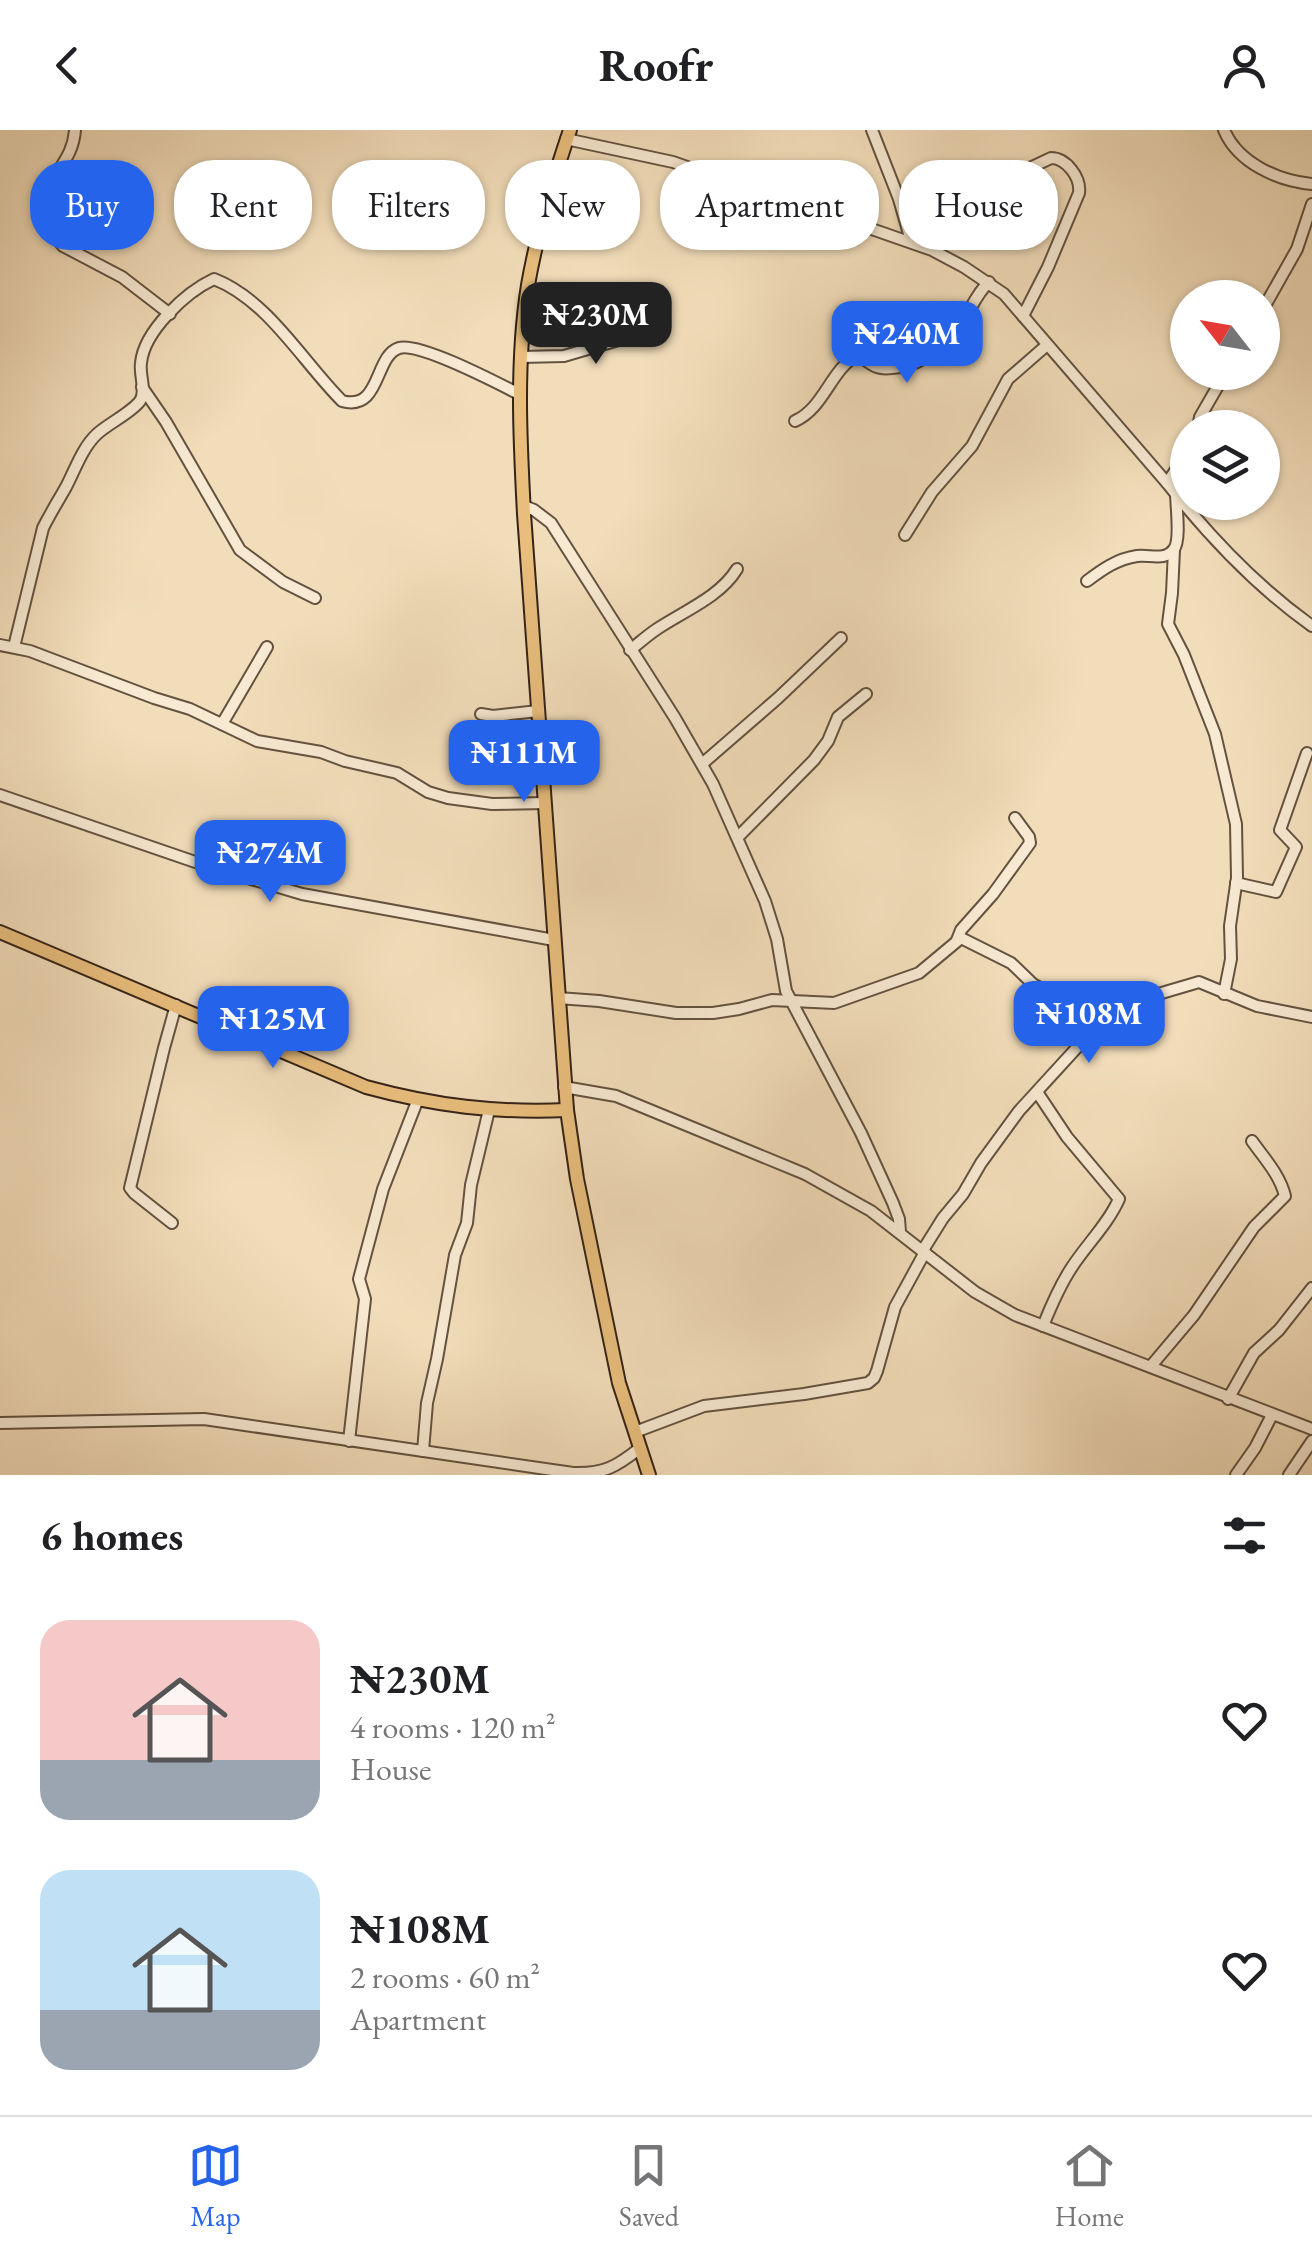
<!DOCTYPE html>
<html lang="en">
<head>
<meta charset="utf-8">
<style>
	:root { --surface:#fff; --page:#f6f6f6; --text:#202124; --muted:#757577; --line:#e0e0e0; --accent:#2563eb }
	body { margin:0; font-family:"EB Garamond",serif; background:var(--page); color:var(--text); height:100vh; display:flex; flex-direction:column; font-size:38px; white-space:nowrap }
	* { box-sizing:border-box; margin:0 }
	p { font-size:32px; color:var(--muted) }
	.icon { flex:none; width:55px; height:55px; fill:none; stroke:currentColor; stroke-width:2; stroke-linecap:round; stroke-linejoin:round }
	.map { position:relative; height:1345px; overflow:hidden }
	.drawer { display:flex; flex-direction:column; background:var(--surface); flex:1 }
	.drawer>* { flex:none }
	.guide { position:absolute; left:30px; top:30px; width:1252px; height:90px; display:flex; gap:20px }
	.needle { width:65px; rotate:301deg }
	.fabs { position:absolute; left:1170px; top:150px; display:grid; gap:20px }
	.fabs a { display:grid; place-items:center; width:110px; height:110px; border-radius:50%; background:var(--surface); box-shadow:0 2px 8px #0004; font-size:50px }
	.price { position:absolute; translate:-50% -85px; padding:0 22px; border-radius:20px; background:var(--accent); color:#fff; font-size:32px; line-height:65px; filter:drop-shadow(0 2px 5px #0008) }
	.price::after { content:''; position:absolute; left:50%; top:60px; width:30px; height:22px; margin-left:-15px; background:inherit; clip-path:polygon(0 0,100% 0,50% 100%) }
	.price.current { background:#222; color:#fff }
	ul { padding:0; list-style:none }
	li { display:flex; align-items:center; gap:30px; height:250px; padding:0 40px }
	li span { display:grid; place-items:center; flex:none; width:280px; height:200px; border-radius:30px; color:#555 }
	li>.icon { margin-inline-start:auto }
	span .icon { width:120px; height:120px; fill:#fffc; stroke-width:1 }
	li b { font-size:42px }
	h2 { display:flex; justify-content:space-between; align-items:center; height:120px; padding:0 40px; font-size:42px }
	.tag { padding:0 35px; border-radius:40px; background:var(--surface); box-shadow:0 2px 8px #0004; font-size:35px; line-height:90px }
	.tag.current { background:var(--accent); color:#fff }
	header { display:flex; justify-content:space-between; align-items:center; height:130px; padding:0 40px; background:var(--surface); font-size:45px; font-weight:700 }
	.tabs { display:flex; justify-content:space-around; align-items:center; height:140px; border-top:2px solid var(--line); background:var(--surface); font-size:28px; color:var(--muted) }
	.tabs a { display:grid; justify-items:center; gap:5px }
	.tabs .current { color:var(--accent) }
	.map>svg:first-child { display:block }
	.lines { fill:none; stroke-linecap:round; stroke-linejoin:round }
	.minor-casing { stroke:#645240; stroke-width:14 }
	.major-casing { stroke:#352317; stroke-width:16 }
	.minor { stroke:#f7e9d2; stroke-width:10 }
	.major { stroke:#e9be7d; stroke-width:12 }
</style>
</head>
<body>
<header><svg class="icon" aria-label="back" viewBox="0 0 24 24"><path d="M15 5l-7 7 7 7"/></svg>Roofr<svg class="icon" aria-label="person" viewBox="0 0 24 24"><circle cx="12" cy="8" r="4"/><path d="M4 21q1-7 8-7t8 7"/></svg></header>
<div class="map">
<svg width="1312" height="1345" viewBox="0 0 1312 1345">
	<rect width="100%" height="100%" fill="#f2ddba"/>
	<filter id="stains"><feTurbulence type="fractalNoise" baseFrequency=".002" numOctaves="4"/><feColorMatrix values="0 0 0 0 .2 0 0 0 0 .09 0 0 0 0 .02 0 0 0 .5 -.17"/></filter>
	<radialGradient id="worn" r=".72"><stop offset=".6" stop-color="#630" stop-opacity="0"/><stop offset="1" stop-color="#630" stop-opacity=".3"/></radialGradient>
	<g class="lines">
		<defs>
			<g id="minor">
				<path d="M75 0C72 41 37 44 52 94 54 104 56 109 63 116L122 147 170 184"/>
				<polyline points="872,0 899,69 911,111"/>
				<path d="M1224 0C1238 33 1278 51 1312 54"/>
				<polyline points="566,9 673,32 693,39 750,50 777,59 863,96 932,120 964,137 1004,164 1167,353"/>
				<path d="M910 106 947 77 1051 28C1066 28 1081 47 1079 63L1048 137 1023 186"/>
				<polyline points="1262,181 1297,119 1312,74"/>
				<polyline points="521,227 564,226 663,197"/>
				<polyline points="142,257 166,292 240,420 283,452 315,468"/>
				<path d="M795 291C824 278 830 241 857 225 864 228 870 235 877 237 884 240 894 238 901 237 926 233 949 211 963 191 972 177 977 163 989 152"/>
				<polyline points="1198,298 1200,287 1226,242"/>
				<path d="M1188 322 1167 353C1208 405 1257 457 1312 496"/>
				<polyline points="524,376 534,380 551,393 675,588 713,654 765,771 777,809 786,861 861,1003 893,1073 899,1089 900,1102"/>
				<polyline points="905,405 932,362 972,316 1008,249 1047,215"/>
				<polyline points="1174,420 1172,463 1168,494 1184,525 1215,604 1236,694 1237,748 1230,796 1231,829 1224,864"/>
				<path d="M1087 451C1103 439 1117 429 1137 426 1149 424 1165 432 1174 419 1181 410 1176 376 1176 363"/>
				<polyline points="0,515 30,521 154,568 190,579 257,611 321,622 345,631 397,643 428,662 448,668 492,674 545,673"/>
				<path d="M14 517 43 398C50 384 58 371 66 357 75 340 82 318 97 304 109 293 131 283 140 271 147 261 139 245 141 233 144 201 186 162 214 149 268 170 302 231 342 271 381 282 374 226 399 218 420 212 499 254 521 265"/>
				<path d="M630 520C639 513 648 505 657 499 684 481 720 467 737 439"/>
				<polyline points="481,584 493,586 538,581"/>
				<polyline points="222,594 267,517"/>
				<polyline points="702,634 778,568 841,508"/>
				<polyline points="0,665 204,735 302,764 554,810"/>
				<polyline points="738,707 814,630 828,611 838,587 866,564"/>
				<polyline points="1236,753 1276,762 1296,717 1280,700 1307,623"/>
				<polyline points="957,810 961,800 993,764 1030,713 1029,707 1015,688"/>
				<polyline points="558,868 599,871 676,883 713,883 739,879 772,870 834,873 919,843 961,808 1011,833 1033,854 1042,859 1114,877"/>
				<polyline points="564,957 616,966 805,1044 871,1081 975,1162 1015,1185 1312,1299"/>
				<path d="M1037 962 1067 1007 1119 1069C1108 1094 1087 1114 1072 1137 1060 1155 1051 1176 1043 1196"/>
				<polyline points="172,1093 134,1063 130,1058 164,918 176,875"/>
				<polyline points="923,1120 943,1088 963,1064 981,1033 1019,981 1114,877 1199,852 1257,876 1312,887"/>
				<path d="M1151 1236 1194 1185 1254 1097 1285 1066C1280 1045 1264 1028 1252 1011"/>
				<polyline points="1228,1269 1254,1223 1279,1200 1312,1158"/>
				<path d="M0 1293 204 1289 573 1343C604 1344 616 1337 640 1318"/>
				<polyline points="635,1302 704,1276 804,1264 868,1253 874,1248 877,1241 895,1177 925,1122"/>
				<polyline points="349,1311 365,1169 359,1149 383,1059 418,969"/>
				<polyline points="423,1321 427,1273 437,1229 455,1125 467,1093 471,1055 489,980"/>
				<polyline points="1236,1345 1255,1318 1272,1285"/>
				<polyline points="1289,1345 1312,1311"/>
			</g>
			<g id="major">
				<path d="M570 0C553 50 537 103 528 155 516 230 520 309 524 384L567 980 577 1049 619 1253 649 1345"/>
				<path d="M0 802 366 957C436 976 495 983 567 980"/>
			</g>
		</defs>
		<!-- minor casing -->
		<use href="#minor" class="minor-casing"/>
		<!-- major casing -->
		<use href="#major" class="major-casing"/>
		<!-- minor -->
		<use href="#minor" class="minor"/>
		<!-- major -->
		<use href="#major" class="major"/>
	</g>
	<rect width="100%" height="100%" filter="url(#stains)"/>
	<rect width="100%" height="100%" fill="url(#worn)"/>
</svg>
<div class="fabs">
<a><svg class="needle" viewBox="-14 -14 28 28"><path d="M0-13l5 13h-10z" fill="#e53935"/><path d="M0 13l5-13h-10z" fill="#757577"/></svg></a>
<a><svg class="icon" aria-label="layers" viewBox="0 0 24 24"><path d="M12 4l9 5-9 5-9-5zM3 14l9 5 9-5"/></svg></a>
</div>
<b class="price current" style="left:596px;top:237px">₦230M</b>
<b class="price" style="left:907px;top:256px">₦240M</b>
<b class="price" style="left:524px;top:675px">₦111M</b>
<b class="price" style="left:270px;top:775px">₦274M</b>
<b class="price" style="left:1089px;top:936px">₦108M</b>
<b class="price" style="left:273px;top:941px">₦125M</b>
<div class="guide">
<a class="tag current">Buy</a>
<a class="tag">Rent</a>
<a class="tag">Filters</a>
<a class="tag">New</a>
<a class="tag">Apartment</a>
<a class="tag">House</a>
</div>
</div>
<section class="drawer">
<h2>6 homes<svg class="icon" aria-label="filters" viewBox="0 0 24 24"><path d="M4 7h16M4 17h16"/><circle cx="9" cy="7" r="2"/><circle cx="15" cy="17" r="2"/></svg></h2>
<ul>
<li><span style="background:linear-gradient(#f6c9c9 70%,#9aa5b1 0)"><svg class="icon" aria-label="home" viewBox="0 0 24 24"><path d="M3 11l9-7 9 7M6 9v11h12V9"/></svg></span><div><b>₦230M</b><p>4 rooms · 120 m²</p><p>House</p></div><svg class="icon" aria-label="heart" viewBox="0 0 24 24"><path d="M12 20l-8-8c-3-5 5-10 8-4 3-6 11-1 8 4z"/></svg></li>
<li><span style="background:linear-gradient(#bfe0f5 70%,#9aa5b1 0)"><svg class="icon" aria-label="home" viewBox="0 0 24 24"><path d="M3 11l9-7 9 7M6 9v11h12V9"/></svg></span><div><b>₦108M</b><p>2 rooms · 60 m²</p><p>Apartment</p></div><svg class="icon" aria-label="heart" viewBox="0 0 24 24"><path d="M12 20l-8-8c-3-5 5-10 8-4 3-6 11-1 8 4z"/></svg></li>
</ul>
</section>
<nav class="tabs">
<a class="current"><svg class="icon" aria-label="map" viewBox="0 0 24 24"><path d="M3 6l6-2 6 2 6-2v14l-6 2-6-2-6 2zM9 4v14M15 6v14"/></svg>Map</a>
<a><svg class="icon" aria-label="saved" viewBox="0 0 24 24"><path d="M7 4h10v16l-5-4-5 4z"/></svg>Saved</a>
<a><svg class="icon" aria-label="home" viewBox="0 0 24 24"><path d="M3 11l9-7 9 7M6 9v11h12V9"/></svg>Home</a>
</nav>
</body>
</html>
